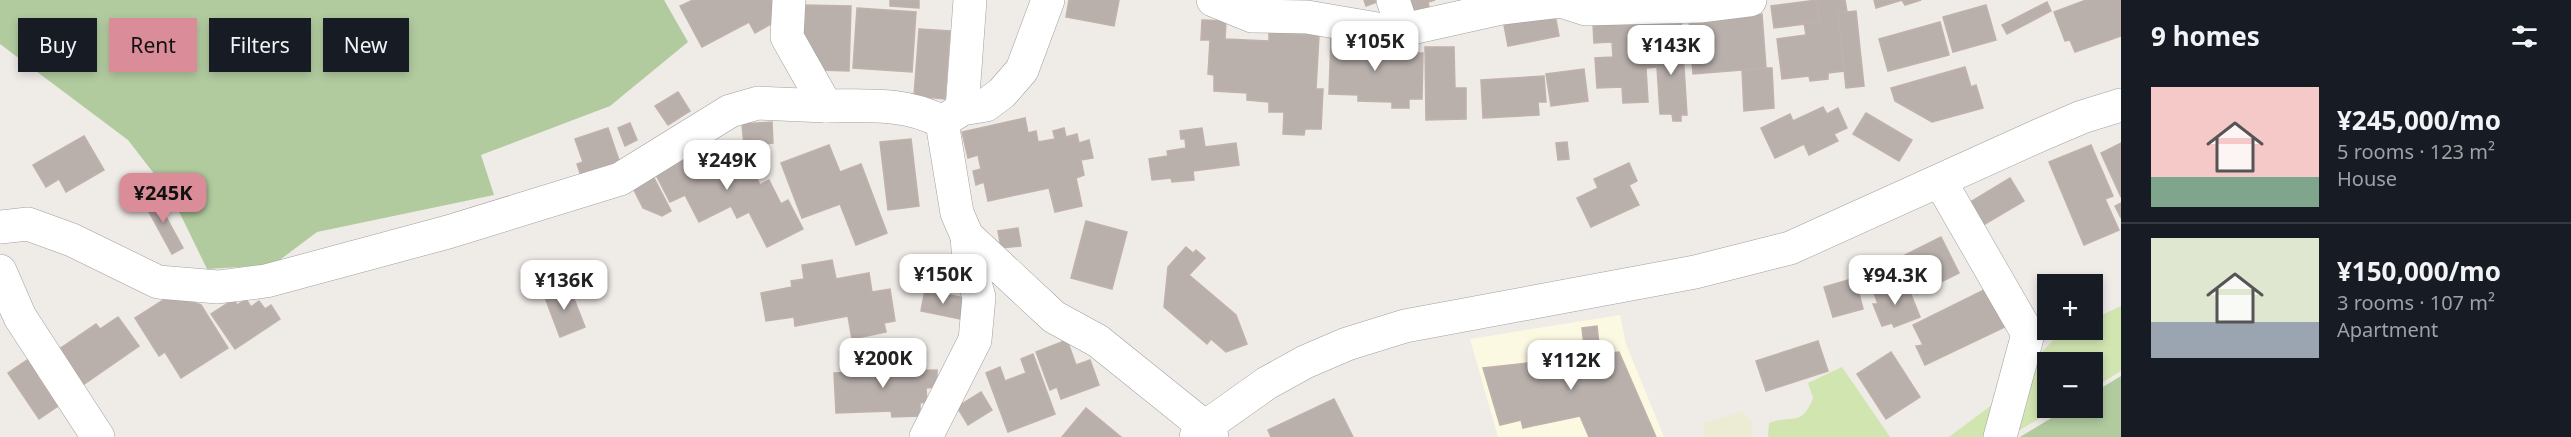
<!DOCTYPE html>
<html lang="en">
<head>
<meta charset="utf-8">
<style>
	:root { --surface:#171b24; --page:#20242c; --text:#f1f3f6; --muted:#9ea1a6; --line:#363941; --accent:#da8d98 }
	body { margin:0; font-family:"Noto Sans",sans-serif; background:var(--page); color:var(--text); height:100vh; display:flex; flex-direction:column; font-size:22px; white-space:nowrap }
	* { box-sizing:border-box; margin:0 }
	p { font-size:20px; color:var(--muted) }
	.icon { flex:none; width:33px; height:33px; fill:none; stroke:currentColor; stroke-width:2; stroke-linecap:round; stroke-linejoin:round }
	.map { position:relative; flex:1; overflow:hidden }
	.details { display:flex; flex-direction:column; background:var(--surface); width:450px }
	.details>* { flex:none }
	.guide { position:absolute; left:18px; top:18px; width:570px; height:54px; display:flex; gap:12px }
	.controls { position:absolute; left:2037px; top:274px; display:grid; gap:12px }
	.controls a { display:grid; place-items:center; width:66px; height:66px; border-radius:0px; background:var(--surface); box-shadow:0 3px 9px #0003; font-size:30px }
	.price { position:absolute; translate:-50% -51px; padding:0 14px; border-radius:12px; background:#fff; color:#222; font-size:20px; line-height:39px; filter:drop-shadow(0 2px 3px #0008) }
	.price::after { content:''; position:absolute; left:50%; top:36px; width:18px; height:14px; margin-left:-9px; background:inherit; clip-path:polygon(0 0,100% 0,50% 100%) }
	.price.active { background:var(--accent); color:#111 }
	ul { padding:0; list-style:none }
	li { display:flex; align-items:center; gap:18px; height:150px; padding:0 30px }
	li+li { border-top:2px solid var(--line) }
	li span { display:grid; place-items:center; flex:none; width:168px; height:120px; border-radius:0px; color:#555 }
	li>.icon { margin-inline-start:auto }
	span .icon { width:72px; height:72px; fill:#fffc; stroke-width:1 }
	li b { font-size:26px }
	h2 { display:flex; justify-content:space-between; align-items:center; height:72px; padding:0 30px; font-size:26px }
	.tag { padding:0 21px; border-radius:0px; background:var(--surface); box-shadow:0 3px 9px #0003; font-size:21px; line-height:54px }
	.tag.active { background:var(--accent); color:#111 }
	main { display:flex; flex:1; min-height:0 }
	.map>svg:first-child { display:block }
	.education { fill:#fcf9e3 }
	.farmland { fill:#ecebd4 }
	.grass { fill:#d1e5b1 }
	.forest { fill:#b1cb9f }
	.building { fill:#b9b0ac; stroke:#c0b1aa; stroke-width:1.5 }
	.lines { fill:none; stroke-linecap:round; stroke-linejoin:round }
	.minor-casing { stroke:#a0a0a0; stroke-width:34 }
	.minor { stroke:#fff; stroke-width:33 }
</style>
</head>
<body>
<main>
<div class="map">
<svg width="2121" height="437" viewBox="0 0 2121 437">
	<rect width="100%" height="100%" fill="#efebe7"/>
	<!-- education -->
	<polygon class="education" points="1620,315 1626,344 1664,437 1498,437 1470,339"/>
	<!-- farmland -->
	<polygon class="farmland" points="1742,412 1751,420 1752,437 1704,437 1704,423"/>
	<!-- grass -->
	<g class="grass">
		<polygon points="2121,306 2121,371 2093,388 2092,363 2048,363 2048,408 2058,408 2011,435 2030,364 2059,334 2068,330 2092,330 2093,319"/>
		<path d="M1842 367 1890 437H1768L1769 423C1793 414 1801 428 1813 398L1808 383Z"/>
		<polygon points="1993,404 1983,437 1949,437"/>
	</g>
	<!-- forest -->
	<g class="forest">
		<polygon points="0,0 664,0 688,42 610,106 481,155 494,195 317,232 273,265 207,269 172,197 128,140 0,44"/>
		<polygon points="2121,376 2121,437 2020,437 2068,408 2092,408 2093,393"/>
	</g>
	<!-- building -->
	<g class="building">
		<polygon points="693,0 779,0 778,20 755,33 749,22 702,47 680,6"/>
		<polygon points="890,0 919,0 919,8 890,6"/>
		<polygon points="1069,0 1119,0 1114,26 1066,17"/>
		<polygon points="1364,0 1380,0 1380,1 1366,6"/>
		<polygon points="1404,0 1435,0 1428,2 1429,7 1407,13"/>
		<polygon points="1817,0 1820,22 1774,28 1771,6"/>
		<polygon points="1817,0 1845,0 1847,12 1838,13 1844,71 1828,73 1828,79 1810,81 1809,76 1782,79 1777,39 1806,35 1804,23 1820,22"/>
		<polygon points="1874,0 1921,0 1905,5 1902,0 1876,8"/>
		<polygon points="2086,0 2121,0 2121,36 2075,52 2070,40 2065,41 2054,12"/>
		<polygon points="2047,2 2051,11 2007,34 2002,25"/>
		<polygon points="803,5 851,6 849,71 818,70 801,45"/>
		<polygon points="1986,5 1996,40 1953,52 1943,17"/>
		<polygon points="857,8 916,12 912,72 853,68"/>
		<polygon points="1856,11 1864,86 1846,88 1838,13"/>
		<polygon points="1762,14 1766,68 1693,74 1689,20"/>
		<polygon points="1555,15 1559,36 1508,46 1504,25"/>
		<polygon points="1202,20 1226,21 1225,39 1269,41 1269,33 1319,35 1316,89 1323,89 1321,129 1305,129 1304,135 1283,134 1284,112 1269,112 1269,102 1247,100 1247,93 1214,91 1214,75 1208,74 1210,40 1201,40"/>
		<polygon points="1681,20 1682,35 1655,36 1656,67 1646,68 1648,102 1623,103 1622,87 1597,88 1595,58 1613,57 1612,42 1594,43 1593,24"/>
		<polygon points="1940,22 1949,55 1888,71 1879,39"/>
		<polygon points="919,29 950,31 945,99 914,96"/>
		<polygon points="1682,35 1687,115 1681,115 1681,121 1673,121 1672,114 1660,114 1655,36"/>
		<polygon points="1331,37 1356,37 1355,45 1406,46 1406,53 1423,53 1422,99 1409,99 1409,108 1392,108 1392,102 1358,101 1358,95 1329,94"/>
		<polygon points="1425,47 1454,47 1455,88 1466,88 1466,119 1426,120"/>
		<polygon points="1965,67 1971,87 1976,85 1983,108 1932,122 1895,101 1891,88"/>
		<polygon points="1766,68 1772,68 1774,108 1744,111 1742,70"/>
		<polygon points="1584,69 1588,101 1551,106 1546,74"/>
		<polygon points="1544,76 1546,102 1538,102 1539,115 1483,118 1481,80"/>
		<polygon points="678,92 690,111 668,125 655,106"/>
		<polygon points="1823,107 1827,114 1838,108 1847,128 1834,134 1838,141 1809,155 1804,144 1775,158 1761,128 1790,114 1793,121"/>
		<polygon points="1866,113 1912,140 1899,161 1853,134"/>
		<polygon points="1025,118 1028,133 1036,131 1038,142 1055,139 1053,131 1064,128 1066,137 1077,134 1079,143 1089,140 1093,158 1081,160 1084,175 1076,178 1082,206 1055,212 1049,188 988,201 984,182 976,185 973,171 981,169 978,155 968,158 962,132"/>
		<polygon points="772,122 773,143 744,146 742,124"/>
		<polygon points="630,123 637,140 625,146 618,128"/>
		<polygon points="608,128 621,166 582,179 577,164 583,162 575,139"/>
		<polygon points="1202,128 1205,147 1236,143 1239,165 1193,171 1194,180 1172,182 1171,178 1152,180 1149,159 1168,156 1167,151 1186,148 1185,139 1181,139 1180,131"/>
		<polygon points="84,136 104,170 66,192 59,179 46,187 33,165"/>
		<polygon points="713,139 728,167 747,158 760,185 769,180 781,204 788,200 803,229 767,247 749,212 737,218 731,206 699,222 685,195 670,202 653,169"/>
		<polygon points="911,139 919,206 888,210 880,142"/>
		<polygon points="1567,142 1569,159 1558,160 1556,143"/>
		<polygon points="2121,143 2121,197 2101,153"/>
		<polygon points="829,145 840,172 861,164 887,233 856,245 840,204 802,218 781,163"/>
		<polygon points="2091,145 2113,196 2105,199 2119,230 2084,245 2049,162"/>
		<polygon points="1629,163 1637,181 1629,185 1639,205 1591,227 1577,198 1598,188 1594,179"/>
		<polygon points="651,172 671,211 662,216 643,208 630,182"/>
		<polygon points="2010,178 2024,201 1980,227 1967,204"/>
		<polygon points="153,193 183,248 172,254 142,199"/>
		<polygon points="2121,203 2121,218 2115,206"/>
		<polygon points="1086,221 1127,232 1112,289 1071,278"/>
		<polygon points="1018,228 1021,246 1001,248 998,231"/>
		<polygon points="1941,237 1959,273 1917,294 1899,258"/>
		<polygon points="1186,247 1193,253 1196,250 1205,258 1189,275 1236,315 1247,344 1226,352 1211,339 1207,344 1164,307 1168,267"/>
		<polygon points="832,260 836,279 869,273 872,292 890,289 895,321 884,323 886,332 852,339 848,316 795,326 794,317 766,321 761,293 792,287 791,281 804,279 802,265"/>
		<polygon points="1855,278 1863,309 1833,317 1824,287"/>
		<polygon points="1889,284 1893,293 1908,287 1920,317 1894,327 1892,323 1882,326 1873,304 1878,304 1873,290"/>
		<polygon points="569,286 585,327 560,337 544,295"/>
		<polygon points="1988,288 2007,326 1925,365 1916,346 1923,345 1913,325"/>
		<polygon points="925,290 965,298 961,319 921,311"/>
		<polygon points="171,295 201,305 228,348 181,378 165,352 159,356 135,318"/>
		<polygon points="234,299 237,305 246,299 251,307 259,301 265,309 271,305 280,319 235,349 211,314"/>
		<polygon points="118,317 139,346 80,387 55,352 96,324 100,329"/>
		<polygon points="1597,326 1600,354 1619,352 1656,437 1589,437 1580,416 1523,428 1521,420 1500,425 1483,368 1545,361 1544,351 1584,346 1582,328"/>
		<polygon points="1067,340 1076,365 1090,360 1099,385 1061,399 1057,387 1050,390 1036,352"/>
		<polygon points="1818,341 1828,371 1766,391 1756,361"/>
		<polygon points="1891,352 1920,397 1886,419 1857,374"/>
		<polygon points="36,354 46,369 37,376 58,406 39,419 8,373"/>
		<polygon points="1033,354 1055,414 1008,432 986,373 1000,367 1005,381 1026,373 1021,359"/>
		<polygon points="897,360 897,371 937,370 937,387 926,388 927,402 920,403 920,416 892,417 891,411 836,413 834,373 855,372 855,361"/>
		<polygon points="981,392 992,410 968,425 957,407"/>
		<polygon points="1334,399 1353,437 1271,437 1268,430"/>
		<polygon points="1086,408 1121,437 1062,437"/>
	</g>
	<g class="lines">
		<defs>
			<g id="minor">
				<polyline points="1048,0 1022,70 1002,93 986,105 962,109 942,122 957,213 967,236 1054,317 1098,341 1205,427 1212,437"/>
				<polyline points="1213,0 1252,16 1307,17 1377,29 1403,30 1502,8 1561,1 1586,9 1702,6 1750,0"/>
				<polyline points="1393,0 1403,30"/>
				<path d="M826 106C866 106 907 102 942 122"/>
				<polyline points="962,109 970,0"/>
				<polyline points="1940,181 2028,334 2000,437"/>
				<polyline points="0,227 28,224 72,240 158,282 218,287 266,281 448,232 620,179 730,111 758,103 826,106 787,37 789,0"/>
				<polyline points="0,271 20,317 98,437"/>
				<polyline points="926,437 975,340 979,297 969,262 967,236"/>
				<polyline points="1196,437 1205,427 1267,383 1305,362 1347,344 1405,326 1695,272 1790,248 2040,135 2082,117 2121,105"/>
			</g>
		</defs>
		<!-- minor casing -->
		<use href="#minor" class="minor-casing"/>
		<!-- minor -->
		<use href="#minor" class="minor"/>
	</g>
</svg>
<div class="controls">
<a>+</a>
<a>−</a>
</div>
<b class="price" style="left:1375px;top:72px">¥105K</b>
<b class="price" style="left:1671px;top:76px">¥143K</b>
<b class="price" style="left:727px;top:191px">¥249K</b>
<b class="price active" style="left:163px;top:224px">¥245K</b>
<b class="price" style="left:943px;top:305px">¥150K</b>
<b class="price" style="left:1895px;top:306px">¥94.3K</b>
<b class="price" style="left:564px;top:311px">¥136K</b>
<b class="price" style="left:883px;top:389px">¥200K</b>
<b class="price" style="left:1571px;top:391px">¥112K</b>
<div class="guide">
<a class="tag">Buy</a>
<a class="tag active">Rent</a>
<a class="tag">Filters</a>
<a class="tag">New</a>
</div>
</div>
<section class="details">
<h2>9 homes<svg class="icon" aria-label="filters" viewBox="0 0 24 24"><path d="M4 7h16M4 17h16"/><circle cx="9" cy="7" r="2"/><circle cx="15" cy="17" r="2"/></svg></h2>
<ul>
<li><span style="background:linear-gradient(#f6c9c9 75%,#7fa58c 0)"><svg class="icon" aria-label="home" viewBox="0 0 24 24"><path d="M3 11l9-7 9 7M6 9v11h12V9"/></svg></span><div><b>¥245,000/mo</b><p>5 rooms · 123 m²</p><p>House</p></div></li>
<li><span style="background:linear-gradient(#dfe7d0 70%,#9aa5b1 0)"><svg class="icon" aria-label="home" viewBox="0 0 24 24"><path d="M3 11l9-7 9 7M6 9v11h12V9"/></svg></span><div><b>¥150,000/mo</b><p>3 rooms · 107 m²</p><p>Apartment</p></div></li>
</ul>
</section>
</main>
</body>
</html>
